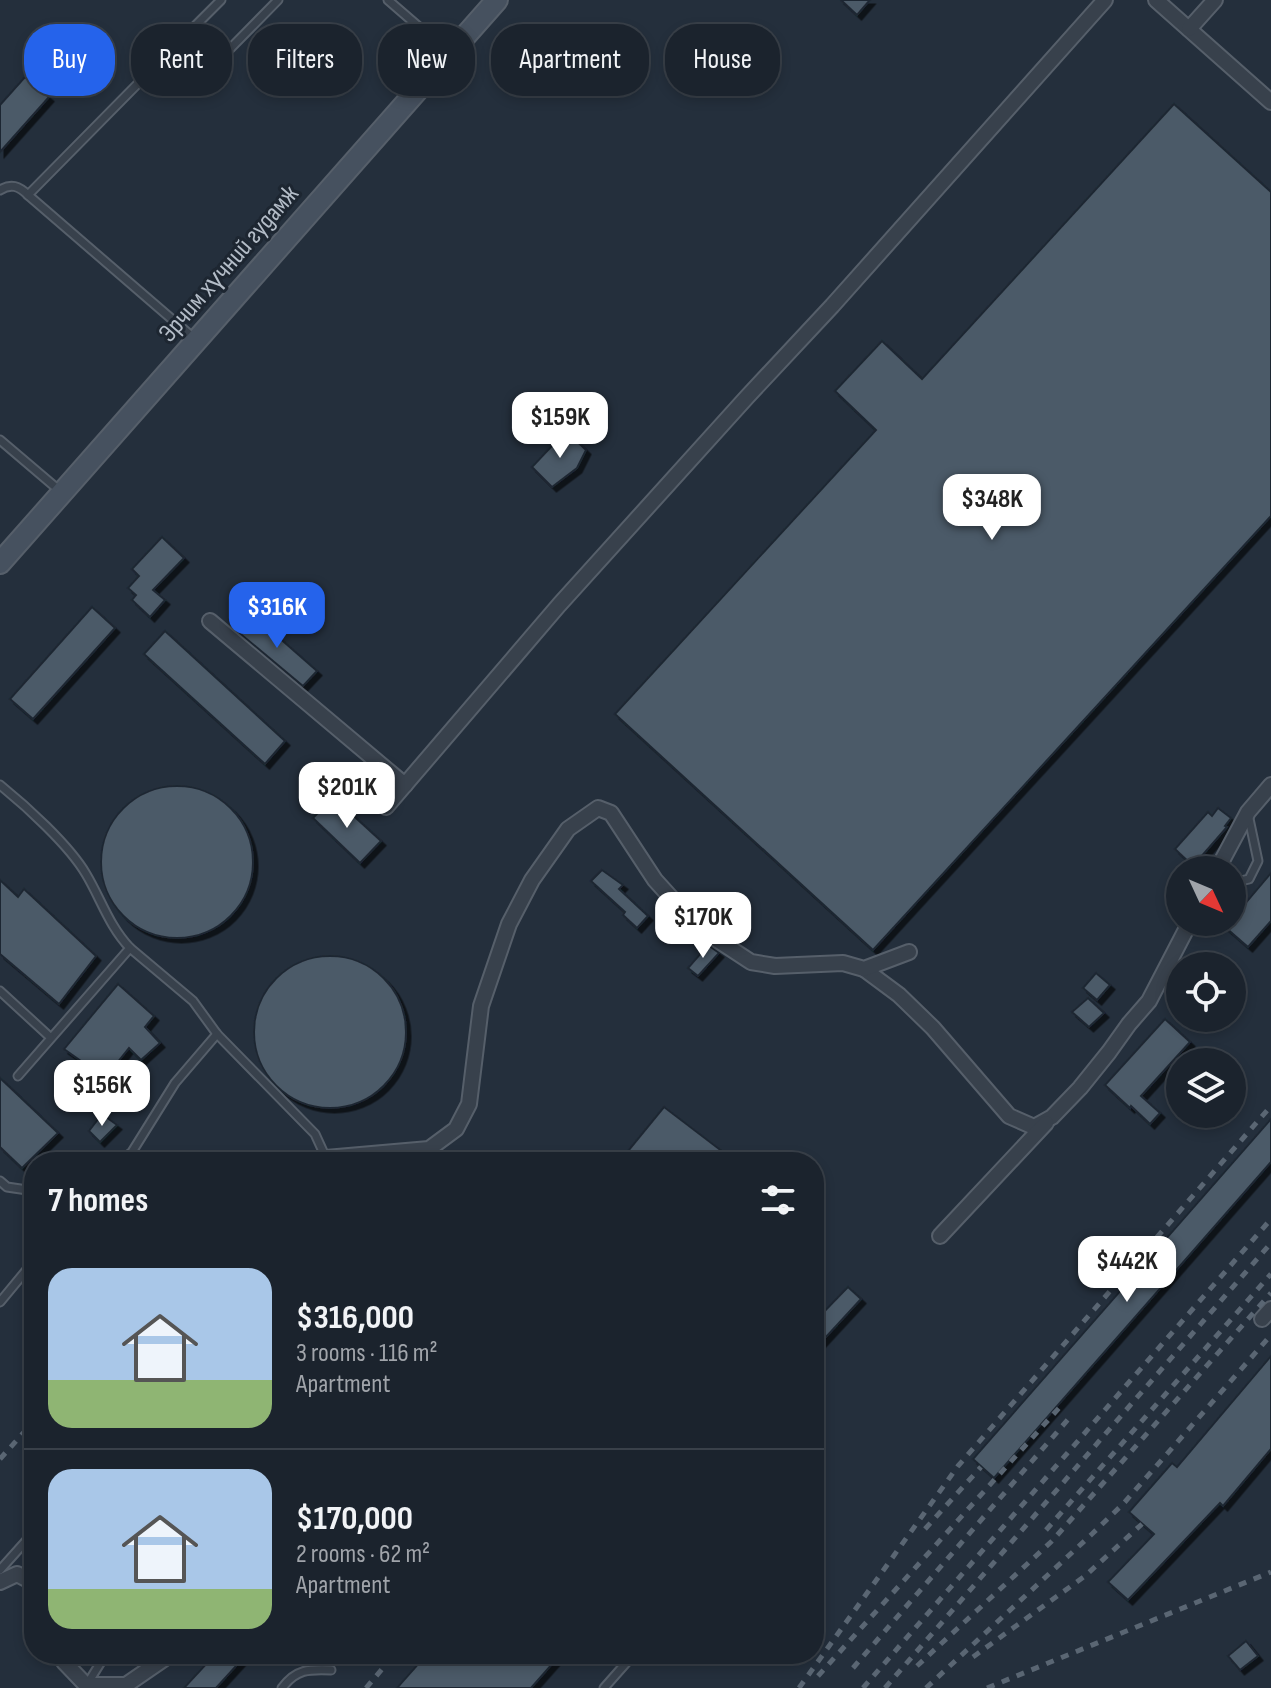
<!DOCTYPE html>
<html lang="en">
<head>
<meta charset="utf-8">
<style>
	:root { --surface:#1b232d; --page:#242b35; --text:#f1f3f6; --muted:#a0a4aa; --line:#394049; --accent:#2563eb }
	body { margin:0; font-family:"Sofia Sans Condensed",sans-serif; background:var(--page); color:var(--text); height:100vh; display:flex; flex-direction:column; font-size:30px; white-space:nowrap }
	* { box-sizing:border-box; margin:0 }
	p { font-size:26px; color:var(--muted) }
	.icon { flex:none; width:44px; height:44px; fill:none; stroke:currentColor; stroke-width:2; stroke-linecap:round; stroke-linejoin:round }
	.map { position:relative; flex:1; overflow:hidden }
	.sheet { position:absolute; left:24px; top:1152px; width:800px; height:512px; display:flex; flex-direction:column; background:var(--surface); border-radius:32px; box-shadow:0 4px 12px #0003,0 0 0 2px var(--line) }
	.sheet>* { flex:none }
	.hud { position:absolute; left:24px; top:24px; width:800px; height:72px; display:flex; gap:16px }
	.needle { width:52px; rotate:134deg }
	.controls { position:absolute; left:1166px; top:856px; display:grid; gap:16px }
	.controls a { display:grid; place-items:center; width:80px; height:80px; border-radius:50%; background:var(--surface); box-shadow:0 4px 12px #0003,0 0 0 2px var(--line); font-size:40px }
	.price { position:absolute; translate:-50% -68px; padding:0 18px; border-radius:16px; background:#fff; color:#222; font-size:26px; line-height:52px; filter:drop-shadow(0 2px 4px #0008) }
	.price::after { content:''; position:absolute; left:50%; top:48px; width:24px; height:18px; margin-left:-12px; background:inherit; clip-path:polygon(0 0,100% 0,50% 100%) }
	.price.on { background:var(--accent); color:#fff }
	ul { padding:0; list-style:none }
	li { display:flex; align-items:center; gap:24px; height:200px; padding:0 24px }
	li+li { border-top:2px solid var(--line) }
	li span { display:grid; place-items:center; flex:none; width:224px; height:160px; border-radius:24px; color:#555 }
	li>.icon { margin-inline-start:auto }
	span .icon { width:96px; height:96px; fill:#fffc; stroke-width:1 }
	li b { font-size:34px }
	h2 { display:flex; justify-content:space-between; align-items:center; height:96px; padding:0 24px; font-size:34px }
	.pill { padding:0 28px; border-radius:32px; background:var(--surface); box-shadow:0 4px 12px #0003,0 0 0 2px var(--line); font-size:28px; line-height:72px }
	.pill.on { background:var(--accent); color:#fff }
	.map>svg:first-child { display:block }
	.building { fill:#4c5a67; stroke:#1f2833; stroke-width:2; filter:url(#shadow) }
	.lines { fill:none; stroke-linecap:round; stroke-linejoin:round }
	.service-casing { stroke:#565f6a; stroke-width:11 }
	.minor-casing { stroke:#565f6a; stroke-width:18 }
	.secondary-casing { stroke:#565f6a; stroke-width:24 }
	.service { stroke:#38414c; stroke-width:7 }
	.minor { stroke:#38414c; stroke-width:14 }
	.secondary { stroke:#46515f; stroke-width:20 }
	.rail { stroke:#5a6673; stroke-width:5; stroke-dasharray:8 8; stroke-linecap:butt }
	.labels { text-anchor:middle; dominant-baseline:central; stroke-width:6; stroke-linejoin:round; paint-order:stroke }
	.street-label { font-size:26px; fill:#b3bcc7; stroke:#1d2631 }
</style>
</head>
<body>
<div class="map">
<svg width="1271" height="1688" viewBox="0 0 1271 1688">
	<defs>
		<filter id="shadow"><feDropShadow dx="4.5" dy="4.5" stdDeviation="0" flood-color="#0009"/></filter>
	</defs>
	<rect width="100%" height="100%" fill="#242f3c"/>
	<!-- building -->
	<g class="building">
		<polygon points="841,0 870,0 857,15"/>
		<polygon points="25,77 49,97 0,152 0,105"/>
		<polygon points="1174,104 1271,192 1271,516 873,950 615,714 876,430 835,391 882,341 922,379"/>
		<polygon points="566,431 586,450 577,468 552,487 532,467"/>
		<polygon points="162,537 184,558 153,590 165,600 150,617 132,600 136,595 128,588 139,576 132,569"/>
		<polygon points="92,607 115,628 33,719 10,699"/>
		<polygon points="252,614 317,671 303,686 237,631"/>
		<polygon points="165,631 285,741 265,764 144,654"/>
		<circle cx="177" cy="862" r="76"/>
		<polygon points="333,797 381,841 360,863 313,818"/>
		<polygon points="1218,808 1231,818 1225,826 1227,827 1193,866 1175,849 1208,812 1212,816"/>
		<polygon points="602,870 623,885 619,889 648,916 637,928 623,915 625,912 591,881"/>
		<polygon points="1271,873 1271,921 1248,947 1225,927 1229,922 1232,922 1232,919"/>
		<polygon points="0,880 18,897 24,889 96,956 59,1004 0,954"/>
		<polygon points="708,945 719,953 698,976 688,968"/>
		<circle cx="330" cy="1032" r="76"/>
		<polygon points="1096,973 1110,985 1097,1000 1083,988"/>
		<polygon points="118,984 154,1016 145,1027 160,1043 141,1060 129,1048 105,1078 64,1049"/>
		<polygon points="1088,998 1104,1013 1089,1027 1072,1012"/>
		<polygon points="1165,1019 1190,1042 1141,1096 1160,1113 1150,1124 1131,1106 1130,1108 1105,1085"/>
		<polygon points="0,1078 58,1133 22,1168 0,1147"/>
		<polygon points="664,1107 723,1152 716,1162 619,1162"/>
		<polygon points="102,1114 117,1125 100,1142 89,1131"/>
		<polygon points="1271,1119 1271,1162 994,1478 973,1459"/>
		<polygon points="848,1287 861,1299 814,1350 814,1322"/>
		<polygon points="1271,1356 1271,1449 1223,1506 1220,1503 1128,1600 1108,1582 1154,1534 1129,1512 1172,1463 1177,1467"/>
		<polygon points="1246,1641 1258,1656 1240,1670 1228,1656"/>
		<polygon points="199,1654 247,1654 216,1688 184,1688 208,1662"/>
		<polygon points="427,1654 561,1654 531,1688 397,1688"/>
	</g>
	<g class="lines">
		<defs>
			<g id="service">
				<polyline points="388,0 448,52"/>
				<polyline points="176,45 221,0"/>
				<path d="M0 190C11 183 19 186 28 195"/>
				<polyline points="196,340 28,195 176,45 203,66 211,66 219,60 278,0"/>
				<polyline points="0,440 60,491"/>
				<path d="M0 785C26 806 69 845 86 874 101 899 109 926 130 948L18 1076"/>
				<polyline points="1232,883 1249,879 1258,861 1248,814"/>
				<polyline points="130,948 193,1001 217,1034 315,1134 326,1158"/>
				<polyline points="0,991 50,1037"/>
				<polyline points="119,1162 132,1152 175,1083 217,1034"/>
				<polyline points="0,1181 7,1187 34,1191"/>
				<polyline points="0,1302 34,1261"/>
				<polyline points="0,1570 34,1532"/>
				<polyline points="86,1686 106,1654"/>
				<path d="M282 1688C296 1669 309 1669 331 1670"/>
				<polyline points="604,1688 634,1654"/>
			</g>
			<g id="minor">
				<polyline points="1156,0 1271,102"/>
				<polyline points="1189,29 1215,0"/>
				<polyline points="210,621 405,785"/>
				<polyline points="386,807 559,605 747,397 832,306 1105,0"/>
				<polyline points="1217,870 1248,812 1271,785"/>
				<polyline points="864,969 899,995 933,1028 1009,1116 1034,1127 1052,1117 1080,1088 1109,1052 1129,1024 1149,1001 1190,922"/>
				<polyline points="326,1158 429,1149 456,1129 469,1104 481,1006 509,924 532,880 568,829 598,808 611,813 655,880 684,912 719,941 751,962 775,966 843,963 864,969 909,952"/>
				<polyline points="940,1236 1046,1123"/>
				<polyline points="1262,1319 1271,1309"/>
				<polyline points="0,1582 17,1574 34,1583"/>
				<polyline points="63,1654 64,1662 86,1685 126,1685 171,1654"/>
			</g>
			<polyline id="secondary" points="0,563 497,0"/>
		</defs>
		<!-- service casing -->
		<use href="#service" class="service-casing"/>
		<!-- minor casing -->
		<use href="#minor" class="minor-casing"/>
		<!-- secondary casing -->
		<use href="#secondary" class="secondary-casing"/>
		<!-- service -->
		<use href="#service" class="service"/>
		<!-- minor -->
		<use href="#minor" class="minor"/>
		<!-- secondary -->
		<use href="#secondary" class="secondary"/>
		<!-- rail -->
		<g class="rail">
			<polyline points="0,1459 34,1421"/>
			<polyline points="925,1529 981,1467"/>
			<polyline points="1046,1530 1271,1274"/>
			<polyline points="973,1657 1085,1576 1142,1524"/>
			<polyline points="917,1666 1052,1541 1271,1293"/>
			<polyline points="853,1668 1071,1416"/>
			<polyline points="818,1676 1059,1408"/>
			<polyline points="366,1688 395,1654"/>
			<polyline points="799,1688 958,1466 1271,1106"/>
			<polyline points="863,1688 1271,1219"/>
			<polyline points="885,1688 1271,1243"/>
			<polyline points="926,1688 1092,1534 1124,1503 1271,1335"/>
			<polyline points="987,1688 1271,1572"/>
		</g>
	</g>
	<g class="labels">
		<!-- street labels -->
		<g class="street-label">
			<text transform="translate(229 264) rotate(-49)">Эрчим хүчний гудамж</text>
		</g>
	</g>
</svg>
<div class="controls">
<a><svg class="needle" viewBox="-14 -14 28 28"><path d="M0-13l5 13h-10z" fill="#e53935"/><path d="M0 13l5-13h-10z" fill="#a0a4aa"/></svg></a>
<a><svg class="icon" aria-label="locate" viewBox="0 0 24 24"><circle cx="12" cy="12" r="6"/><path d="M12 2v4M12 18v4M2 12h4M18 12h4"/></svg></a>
<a><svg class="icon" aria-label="layers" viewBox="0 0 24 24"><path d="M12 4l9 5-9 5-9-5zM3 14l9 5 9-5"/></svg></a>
</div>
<b class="price" style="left:560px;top:460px">$159K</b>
<b class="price" style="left:992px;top:542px">$348K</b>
<b class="price on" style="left:277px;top:650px">$316K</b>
<b class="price" style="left:347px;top:830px">$201K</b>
<b class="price" style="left:703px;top:960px">$170K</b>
<b class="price" style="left:102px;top:1128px">$156K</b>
<b class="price" style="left:1127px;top:1304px">$442K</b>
<div class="hud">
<a class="pill on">Buy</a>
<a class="pill">Rent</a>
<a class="pill">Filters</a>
<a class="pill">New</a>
<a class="pill">Apartment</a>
<a class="pill">House</a>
</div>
<section class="sheet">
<h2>7 homes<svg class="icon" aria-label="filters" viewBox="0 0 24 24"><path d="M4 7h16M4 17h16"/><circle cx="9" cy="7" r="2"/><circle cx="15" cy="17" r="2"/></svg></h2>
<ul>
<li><span style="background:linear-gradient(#a9c7e8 70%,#8fb573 0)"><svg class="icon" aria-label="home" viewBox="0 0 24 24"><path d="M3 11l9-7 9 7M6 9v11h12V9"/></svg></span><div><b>$316,000</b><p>3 rooms · 116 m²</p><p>Apartment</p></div></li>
<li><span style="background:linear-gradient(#a9c7e8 75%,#8fb573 0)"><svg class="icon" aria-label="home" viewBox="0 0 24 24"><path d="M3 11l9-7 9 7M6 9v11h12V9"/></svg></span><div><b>$170,000</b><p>2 rooms · 62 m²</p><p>Apartment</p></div></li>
</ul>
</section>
</div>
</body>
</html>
